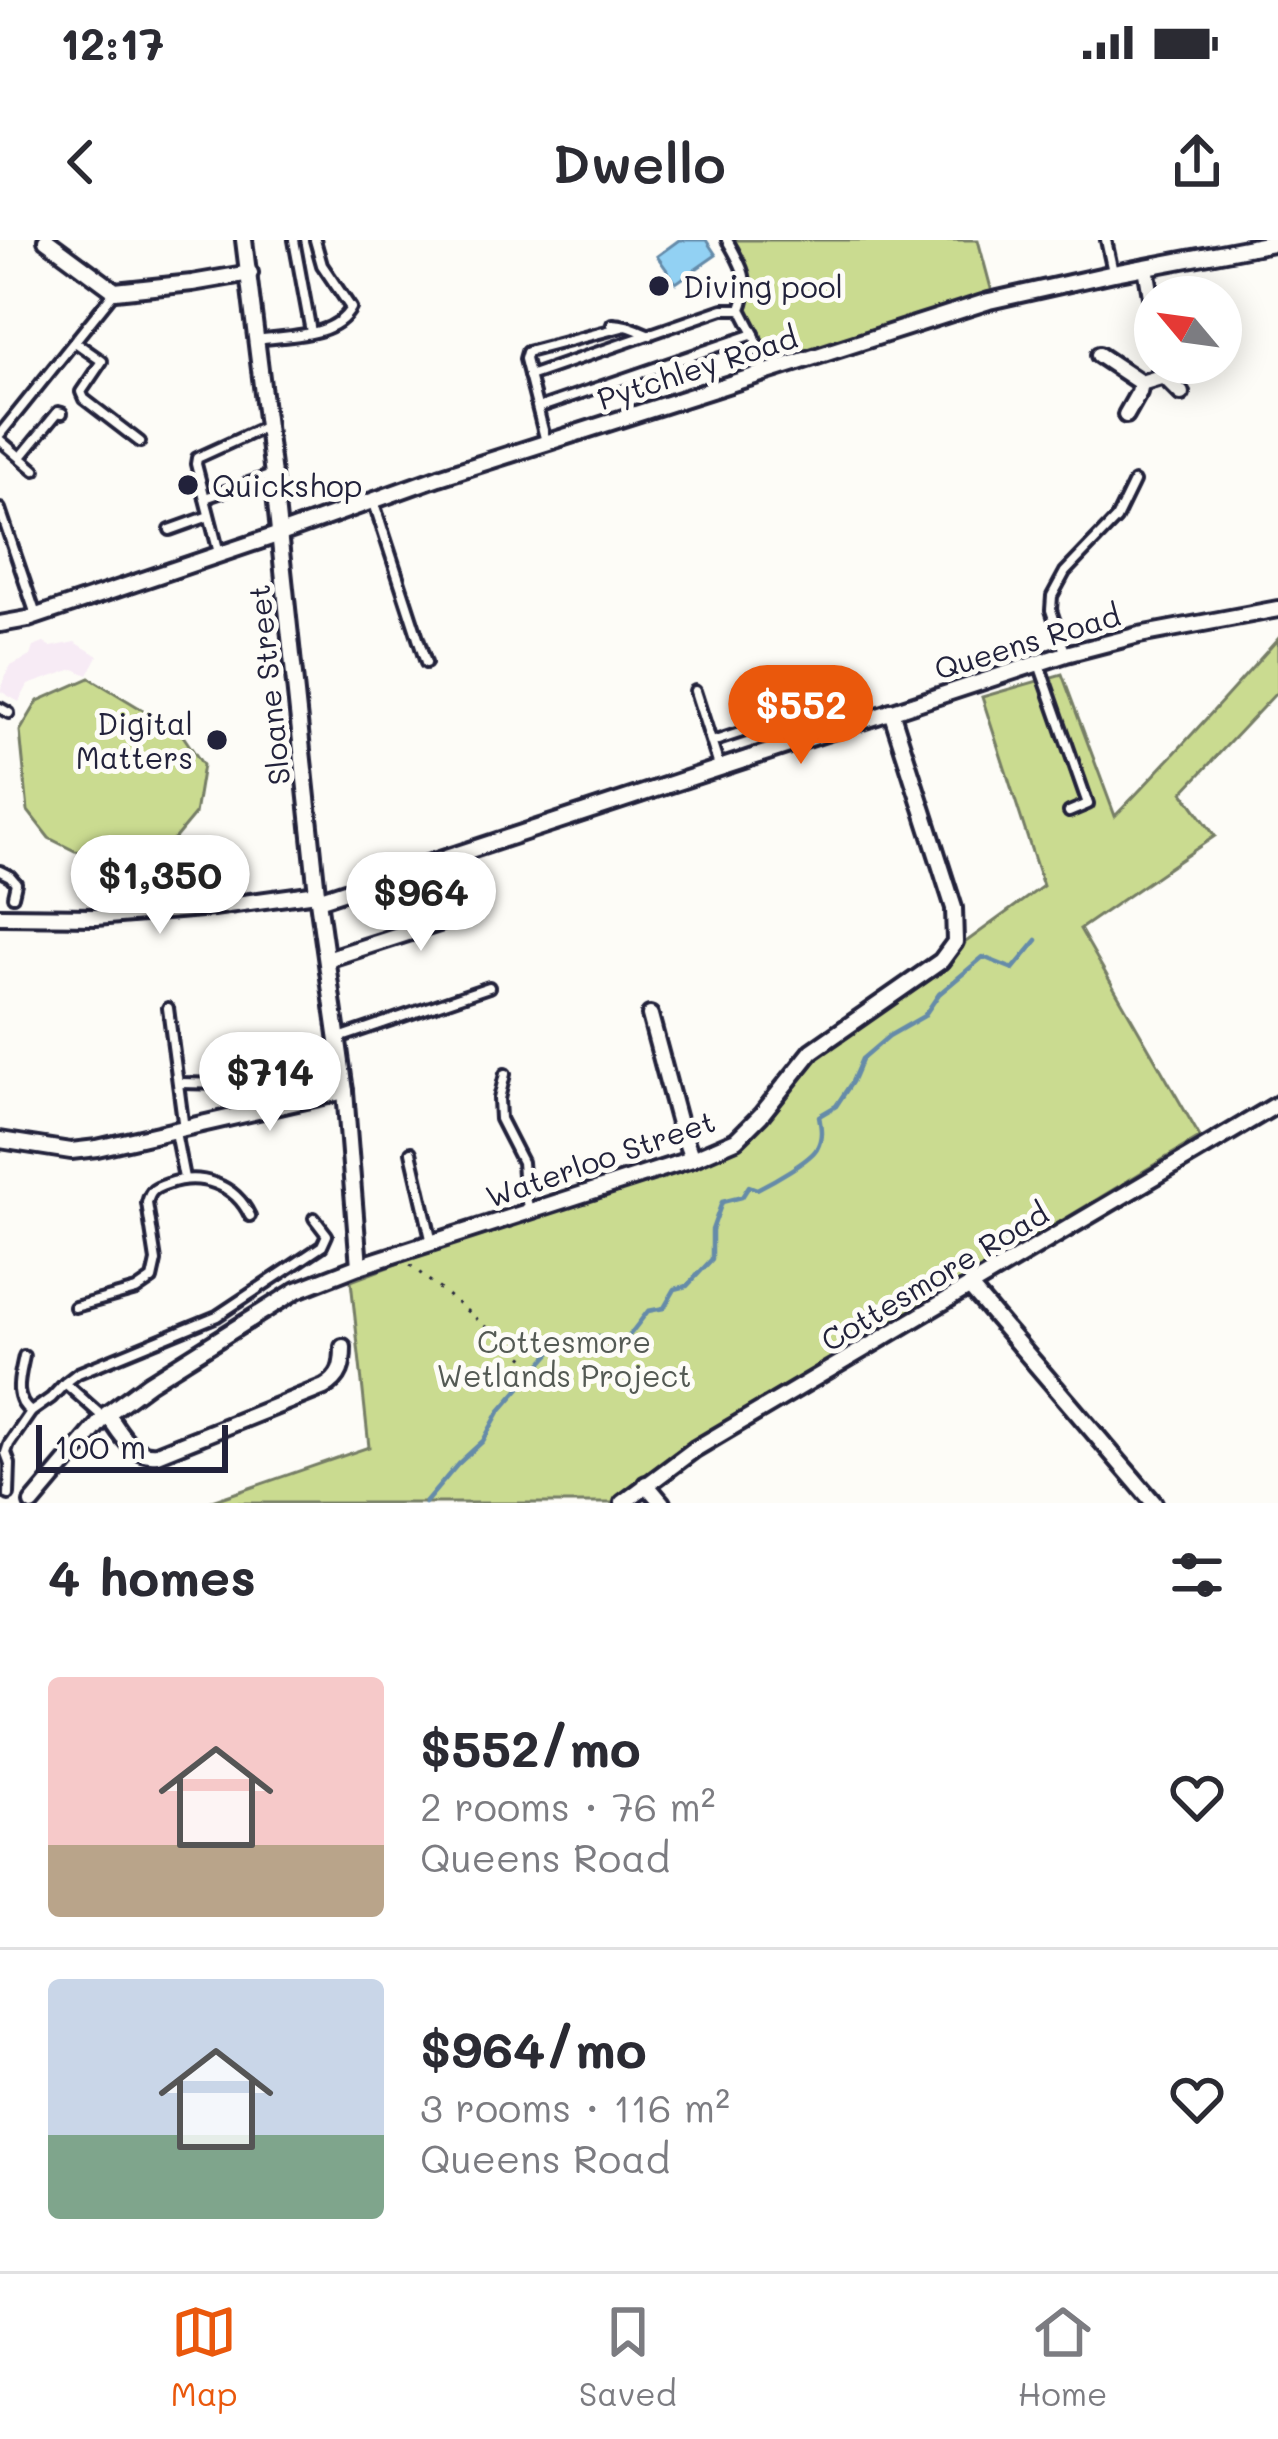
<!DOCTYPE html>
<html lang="en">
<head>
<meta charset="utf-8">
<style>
	:root { --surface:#fff; --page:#f2f2f3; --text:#2b2b33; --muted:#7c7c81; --line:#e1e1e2; --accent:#ea580c }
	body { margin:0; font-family:Mali,sans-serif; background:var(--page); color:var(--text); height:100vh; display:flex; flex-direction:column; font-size:45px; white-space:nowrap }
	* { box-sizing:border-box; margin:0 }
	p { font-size:39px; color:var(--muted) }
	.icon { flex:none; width:66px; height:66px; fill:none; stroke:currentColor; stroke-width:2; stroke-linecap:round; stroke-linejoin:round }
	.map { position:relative; height:1263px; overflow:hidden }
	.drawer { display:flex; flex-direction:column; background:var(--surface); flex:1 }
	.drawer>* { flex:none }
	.needle { width:78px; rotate:299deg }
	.tools { position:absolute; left:1134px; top:36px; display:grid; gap:24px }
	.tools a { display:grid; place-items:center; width:108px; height:108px; border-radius:50%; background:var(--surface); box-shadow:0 6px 30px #0003; font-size:60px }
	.scale { position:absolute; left:36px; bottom:30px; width:192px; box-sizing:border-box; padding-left:12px; border:6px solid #22223b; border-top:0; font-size:33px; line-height:42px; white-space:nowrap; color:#22223b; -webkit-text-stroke:9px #fdfcf7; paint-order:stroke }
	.price { position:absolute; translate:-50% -102px; padding:0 27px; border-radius:42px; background:#fff; color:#222; font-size:39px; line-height:78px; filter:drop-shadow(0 3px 6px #0008) }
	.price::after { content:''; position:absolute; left:50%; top:72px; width:36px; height:27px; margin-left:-18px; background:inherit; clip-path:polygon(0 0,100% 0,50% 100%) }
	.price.current { background:var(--accent); color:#fff }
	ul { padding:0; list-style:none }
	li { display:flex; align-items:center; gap:36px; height:300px; padding:0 48px }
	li+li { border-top:3px solid var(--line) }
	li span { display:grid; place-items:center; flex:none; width:336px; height:240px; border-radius:12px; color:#555 }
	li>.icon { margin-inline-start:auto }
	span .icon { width:144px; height:144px; fill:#fffc; stroke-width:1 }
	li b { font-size:51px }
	h2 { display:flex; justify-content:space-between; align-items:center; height:144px; padding:0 48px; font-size:51px }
	.status { display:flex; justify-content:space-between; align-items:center; height:84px; padding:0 60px; background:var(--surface); direction:ltr }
	.status svg { height:33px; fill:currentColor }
	header { display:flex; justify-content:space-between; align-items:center; height:156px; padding:0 48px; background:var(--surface); font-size:54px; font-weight:600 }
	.menu { display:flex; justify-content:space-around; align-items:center; height:168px; border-top:3px solid var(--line); background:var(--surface); font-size:33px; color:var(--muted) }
	.menu a { display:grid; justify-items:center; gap:6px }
	.menu .current { color:var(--accent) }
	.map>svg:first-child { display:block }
	.built { fill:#f7ebf5 }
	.green { fill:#cadb90; stroke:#767e66; stroke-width:3 }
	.water { fill:#92d1f3; stroke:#658ba9; stroke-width:3 }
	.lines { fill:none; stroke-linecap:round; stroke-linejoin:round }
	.stream { stroke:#658ba9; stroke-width:4.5 }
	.lane-casing { stroke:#22223b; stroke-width:16 }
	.street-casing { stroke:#22223b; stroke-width:22 }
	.path { stroke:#22223b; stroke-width:3; stroke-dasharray:3 9; stroke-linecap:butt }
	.lane { stroke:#fdfcf7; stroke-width:8 }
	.street { stroke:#fdfcf7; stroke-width:14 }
	.poi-dot { fill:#22223b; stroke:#fdfcf7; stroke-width:4.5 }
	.labels { text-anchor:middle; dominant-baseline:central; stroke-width:10; stroke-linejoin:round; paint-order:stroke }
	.poi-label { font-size:30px; fill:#22223b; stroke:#fdfcf7; text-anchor:start }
	.street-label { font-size:30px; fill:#22223b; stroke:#fdfcf7 }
	.park-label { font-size:30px; fill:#545a54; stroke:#fdfcf7 }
</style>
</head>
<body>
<div class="status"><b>12:17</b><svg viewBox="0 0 49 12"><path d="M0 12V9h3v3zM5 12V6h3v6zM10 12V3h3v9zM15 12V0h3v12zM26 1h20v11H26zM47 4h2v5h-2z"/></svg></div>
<header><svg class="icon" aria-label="back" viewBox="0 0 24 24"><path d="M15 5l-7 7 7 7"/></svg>Dwello<svg class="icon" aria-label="share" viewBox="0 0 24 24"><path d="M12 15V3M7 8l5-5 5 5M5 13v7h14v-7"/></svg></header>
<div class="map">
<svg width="1278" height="1263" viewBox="0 0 1278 1263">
	<rect width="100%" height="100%" fill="#fdfcf7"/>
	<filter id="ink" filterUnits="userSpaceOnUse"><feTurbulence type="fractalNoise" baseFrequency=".00833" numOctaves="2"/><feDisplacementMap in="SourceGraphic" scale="24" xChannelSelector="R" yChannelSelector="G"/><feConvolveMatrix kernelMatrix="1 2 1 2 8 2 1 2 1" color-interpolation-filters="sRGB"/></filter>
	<g filter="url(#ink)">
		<!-- built -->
		<polygon class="built" points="75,402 98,416 88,435 74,429 28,445 19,462 0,451 9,427 30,416 33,407 44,403 51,407"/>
		<!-- green -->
		<g class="green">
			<polygon points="728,0 978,0 992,52 766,134"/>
			<path d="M1278 399V451L1183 552 1215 596 1080 689 1200 897 662 1223 615 1263H206L369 1207 351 1041 742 894 802 821 1043 646 982 457 1062 434 1115 576C1171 519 1224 459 1278 399Z"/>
			<polygon points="90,438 181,493 203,525 195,574 175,598 145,618 75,611 49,598 28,571 20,491 38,461"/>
		</g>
		<!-- water -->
		<polygon class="water" points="679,0 706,0 716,15 676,43 657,16"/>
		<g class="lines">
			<!-- stream -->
			<path class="stream" d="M425 1263 458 1224 483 1201 499 1172 553 1110 571 1096 604 1097 601 1108 612 1117 615 1105 625 1101 648 1071 664 1068 675 1049 687 1046 712 1019V990L722 962 742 957 749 946 757 949C771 942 811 920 817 908 823 897 821 887 819 876L836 866 852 842 862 819 889 796 924 776 939 754 983 717 1013 729 1037 700"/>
			<defs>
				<g id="lane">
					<polyline points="294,0 311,92"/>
					<path d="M727 0C741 24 752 42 741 69L754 94 765 132"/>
					<polyline points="1106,0 1113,32"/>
					<path d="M257 100C288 95 335 98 351 68L322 25 315 0"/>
					<polyline points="75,102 102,121 81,152 84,159 140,202"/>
					<polyline points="529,136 723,69 741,69"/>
					<polyline points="538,168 754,94"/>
					<polyline points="0,194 115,51"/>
					<polyline points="0,200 35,230"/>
					<path d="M546 202 525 119 527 112 626 86 612 84C626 84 637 90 650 95"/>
					<polyline points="21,217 58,172 62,173"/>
					<polyline points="205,258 272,235"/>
					<polyline points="373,260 426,423"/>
					<polyline points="0,269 36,375"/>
					<polyline points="170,290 209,276"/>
					<polyline points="219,313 196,224 197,218 267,186"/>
					<polyline points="1065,412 1051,370 1052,356 1065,332 1116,279 1134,242"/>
					<polyline points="1039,424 1088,564 1069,572"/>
					<polyline points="695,451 719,526"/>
					<polyline points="0,468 9,473"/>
					<polyline points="712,502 770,483"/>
					<polyline points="0,631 10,636 16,643 13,656"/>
					<polyline points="168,768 184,889"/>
					<polyline points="339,798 489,747"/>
					<polyline points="505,834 499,859 500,879 522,922 524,949 529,971"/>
					<polyline points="179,843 229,844 294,836"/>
					<polyline points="175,892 184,938"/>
					<polyline points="411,912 432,1003"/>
					<path d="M75 1067 136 1050 152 1039 156 1021 147 963C150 950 155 948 167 944 200 932 235 944 250 976"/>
					<path d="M24 1116C20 1136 12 1159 31 1172"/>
					<polyline points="65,1143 103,1177"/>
					<polyline points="9,1255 10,1224 6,1213 9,1204 31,1172 51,1158 65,1143 78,1133 217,1076 322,1006 327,995 314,978"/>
				</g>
				<g id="street">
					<polyline points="46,0 115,51 192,43 250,33"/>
					<polyline points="244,0 273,235 317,653 345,851 359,1026"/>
					<polyline points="1146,27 1155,80"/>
					<polyline points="1099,115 1141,143 1164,136"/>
					<polyline points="1162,123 1164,136 1181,153"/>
					<polyline points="1126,175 1139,152 1141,143"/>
					<polyline points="0,384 28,379 280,294 439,237 989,61 1114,33 1278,2"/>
					<polyline points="318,660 1066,414 1139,395 1278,369"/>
					<polyline points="0,676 96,677 213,667 317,653"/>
					<polyline points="327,719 473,672"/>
					<polyline points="650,775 678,880 692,919"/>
					<polyline points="0,900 71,911 97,908 345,851"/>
					<polyline points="969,1046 1154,1263"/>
					<path d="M107 1174C121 1193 131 1217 157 1214L324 1147C341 1137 343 1126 343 1107"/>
					<polyline points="646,1244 662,1263"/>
					<polyline points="32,1263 107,1174 149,1143 297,1050 359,1026 692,919 736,900 761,875 812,811 941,721 955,702 954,668 891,471"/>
					<polyline points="623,1263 695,1209 1278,864"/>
				</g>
			</defs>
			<!-- lane casing -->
			<use href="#lane" class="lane-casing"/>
			<!-- street casing -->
			<use href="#street" class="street-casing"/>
			<!-- path -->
			<polyline class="path" points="410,1025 525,1118"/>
			<!-- lane -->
			<use href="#lane" class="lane"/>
			<!-- street -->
			<use href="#street" class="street"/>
		</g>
	</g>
	<!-- markers -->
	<g class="poi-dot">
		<circle cx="659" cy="46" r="12"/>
		<circle cx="188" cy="245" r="12"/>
		<circle cx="217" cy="500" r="12"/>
	</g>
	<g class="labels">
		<!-- poi labels -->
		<g class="poi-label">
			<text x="683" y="46">Diving pool</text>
			<text x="212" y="245">Quickshop</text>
			<text x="193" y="483" text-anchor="end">Digital<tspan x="193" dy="34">Matters</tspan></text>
		</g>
		<!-- street labels -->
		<g class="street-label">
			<text transform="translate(697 127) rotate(-18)">Pytchley Road</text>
			<text transform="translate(1027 401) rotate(-17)">Queens Road</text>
			<text transform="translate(268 445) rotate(-96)">Sloane Street</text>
			<text transform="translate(600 918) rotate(-19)">Waterloo Street</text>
			<text transform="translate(934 1036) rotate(-31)">Cottesmore Road</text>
		</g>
		<!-- park labels -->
		<g class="park-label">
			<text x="564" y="1101">Cottesmore<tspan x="564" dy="34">Wetlands Project</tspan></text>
		</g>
	</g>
</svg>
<div class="tools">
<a><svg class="needle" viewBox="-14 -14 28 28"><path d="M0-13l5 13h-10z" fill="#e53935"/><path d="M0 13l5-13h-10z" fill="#7c7c81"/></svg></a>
</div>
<div class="scale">100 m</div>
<b class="price current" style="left:801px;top:527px">$552</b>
<b class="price" style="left:160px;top:697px">$1,350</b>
<b class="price" style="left:421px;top:714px">$964</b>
<b class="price" style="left:270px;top:894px">$714</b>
</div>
<section class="drawer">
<h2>4 homes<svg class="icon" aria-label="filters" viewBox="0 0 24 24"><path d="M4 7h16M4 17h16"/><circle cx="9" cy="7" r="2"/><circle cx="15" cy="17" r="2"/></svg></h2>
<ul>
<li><span style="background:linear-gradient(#f6c9c9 70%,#b9a48a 0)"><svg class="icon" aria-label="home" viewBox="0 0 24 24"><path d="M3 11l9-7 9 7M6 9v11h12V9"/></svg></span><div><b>$552/mo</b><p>2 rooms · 76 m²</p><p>Queens Road</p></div><svg class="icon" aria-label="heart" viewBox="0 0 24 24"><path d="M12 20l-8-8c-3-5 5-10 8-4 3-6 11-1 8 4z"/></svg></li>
<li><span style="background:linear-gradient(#c9d6e8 65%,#7fa58c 0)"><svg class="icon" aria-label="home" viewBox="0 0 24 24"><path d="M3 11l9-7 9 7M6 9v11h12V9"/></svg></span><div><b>$964/mo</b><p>3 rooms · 116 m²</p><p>Queens Road</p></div><svg class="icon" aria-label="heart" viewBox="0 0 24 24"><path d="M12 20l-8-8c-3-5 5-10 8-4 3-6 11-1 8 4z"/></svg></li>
</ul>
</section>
<nav class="menu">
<a class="current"><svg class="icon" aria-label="map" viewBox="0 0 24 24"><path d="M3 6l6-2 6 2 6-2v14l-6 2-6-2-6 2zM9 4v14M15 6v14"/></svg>Map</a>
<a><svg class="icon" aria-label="saved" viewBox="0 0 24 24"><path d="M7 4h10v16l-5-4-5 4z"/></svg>Saved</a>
<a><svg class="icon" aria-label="home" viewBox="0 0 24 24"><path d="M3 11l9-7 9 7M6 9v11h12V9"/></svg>Home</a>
</nav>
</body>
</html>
